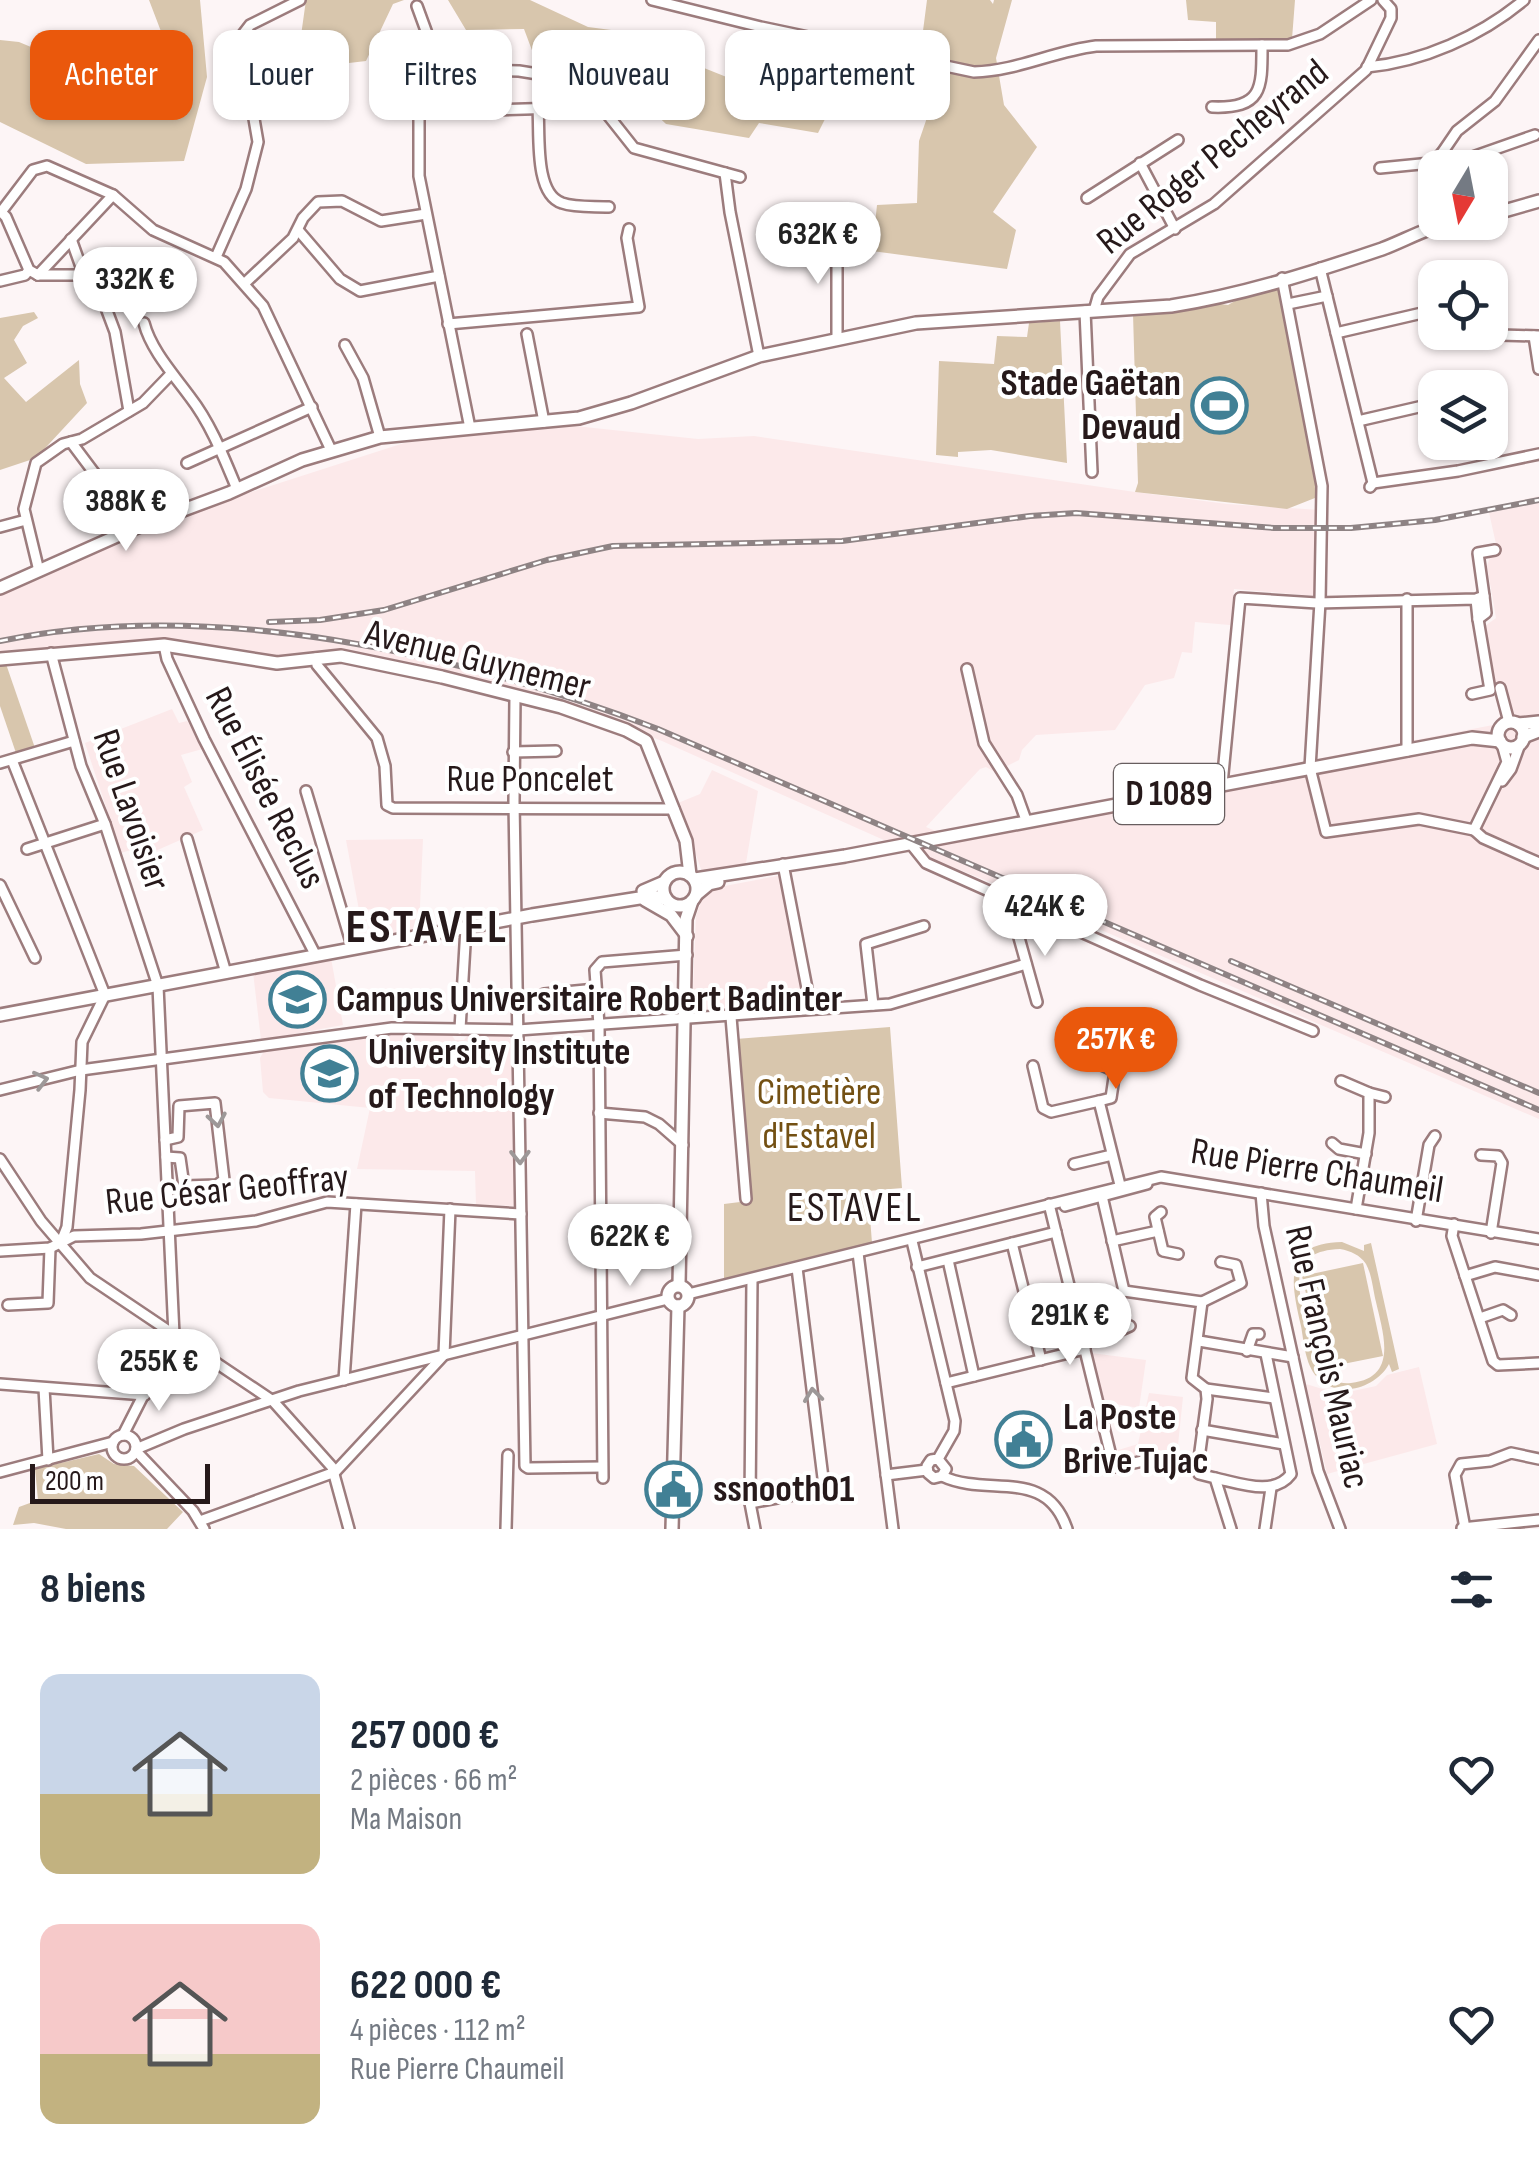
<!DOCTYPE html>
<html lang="fr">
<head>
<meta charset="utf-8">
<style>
	:root { --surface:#fff; --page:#f2f2f3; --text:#1f2937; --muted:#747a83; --accent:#ea580c }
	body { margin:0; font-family:"Sofia Sans Condensed",sans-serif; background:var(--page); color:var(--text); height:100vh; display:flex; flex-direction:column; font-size:38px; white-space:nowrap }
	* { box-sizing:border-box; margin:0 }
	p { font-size:32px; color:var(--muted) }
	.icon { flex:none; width:55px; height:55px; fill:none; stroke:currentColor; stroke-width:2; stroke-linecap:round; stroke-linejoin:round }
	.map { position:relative; height:1529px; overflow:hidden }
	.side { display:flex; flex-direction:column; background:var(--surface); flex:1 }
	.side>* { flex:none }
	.banner { position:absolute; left:30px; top:30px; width:1000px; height:90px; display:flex; gap:20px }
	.needle { width:65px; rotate:190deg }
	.controls { position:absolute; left:1418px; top:150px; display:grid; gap:20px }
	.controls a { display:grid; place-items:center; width:90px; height:90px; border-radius:20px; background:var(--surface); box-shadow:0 2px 8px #0004; font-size:50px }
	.scale { position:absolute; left:30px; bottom:25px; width:180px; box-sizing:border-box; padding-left:10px; border:5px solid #26191a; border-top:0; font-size:28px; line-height:35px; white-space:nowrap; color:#26191a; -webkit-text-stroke:8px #fff; paint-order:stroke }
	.price { position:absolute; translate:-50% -85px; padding:0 22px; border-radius:35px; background:#fff; color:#222; font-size:32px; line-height:65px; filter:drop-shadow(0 2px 5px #0008) }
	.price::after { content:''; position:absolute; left:50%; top:60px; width:30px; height:22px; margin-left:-15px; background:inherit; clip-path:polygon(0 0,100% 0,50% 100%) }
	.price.on { background:var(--accent); color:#fff }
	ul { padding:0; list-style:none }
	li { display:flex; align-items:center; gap:30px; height:250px; padding:0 40px }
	li span { display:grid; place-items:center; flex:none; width:280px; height:200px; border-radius:20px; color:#555 }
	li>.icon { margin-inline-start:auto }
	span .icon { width:120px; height:120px; fill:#fffc; stroke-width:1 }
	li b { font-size:42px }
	h2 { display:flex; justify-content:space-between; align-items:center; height:120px; padding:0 40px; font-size:42px }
	.pill { padding:0 35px; border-radius:20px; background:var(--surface); box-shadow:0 2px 8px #0004; font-size:35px; line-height:90px }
	.pill.on { background:var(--accent); color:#fff }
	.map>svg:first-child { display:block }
	.built { fill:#fce9ea }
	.green { fill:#d8c6ad; fill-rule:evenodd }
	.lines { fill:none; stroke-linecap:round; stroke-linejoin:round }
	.minor-casing { stroke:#9c7c7d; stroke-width:14 }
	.major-casing { stroke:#9c7c7d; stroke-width:16 }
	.minor { stroke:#fff; stroke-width:9 }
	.major { stroke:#fff; stroke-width:11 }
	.rail-casing { stroke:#8e8384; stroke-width:6 }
	.rail { stroke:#fff; stroke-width:2.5; stroke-dasharray:8; stroke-linecap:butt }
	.oneway { stroke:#9d9898 }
	.labels { text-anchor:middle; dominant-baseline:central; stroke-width:8; stroke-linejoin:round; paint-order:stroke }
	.shield { fill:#fff; stroke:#675e5f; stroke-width:2.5 }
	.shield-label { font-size:35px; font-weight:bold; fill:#26191a }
	.street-label { font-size:38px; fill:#26191a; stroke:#fff }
	.poi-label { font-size:38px; font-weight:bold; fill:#26191a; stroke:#fff; text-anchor:start }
	.park-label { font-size:38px; fill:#735013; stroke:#fff }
	.quarter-label { font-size:42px; letter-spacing:2.5px; fill:#26191a; stroke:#fff }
	.district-label { font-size:48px; font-weight:bold; letter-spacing:2.5px; fill:#26191a; stroke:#fff }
</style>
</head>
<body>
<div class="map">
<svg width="1539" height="1529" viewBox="0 0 1539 1529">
	<rect width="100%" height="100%" fill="#fdf5f6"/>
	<!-- built -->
	<g class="built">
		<polygon points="575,426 698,439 754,436 1135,492 1227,504 1320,510 1315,596 1234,589 1230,625 1195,622 1192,653 1182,652 1174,678 1145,685 1115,730 1036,735 1022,750 1019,760 995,772 986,767 980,769 926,827 938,832 1493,725 1500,716 1485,626 1496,618 1487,566 1491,554 1498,553 1488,508 1539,496 1539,1119 985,880 886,841 662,741 550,698 400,662 329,650 285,657 184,642 123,641 0,653 0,595 174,517 404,443 487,432"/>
		<polygon points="172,709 179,723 187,721 206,748 181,755 192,782 184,787 203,830 153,852 150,844 121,853 85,743"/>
		<polygon points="712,770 758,791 745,869 703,875 678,803 700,794"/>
		<polygon points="423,839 419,928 378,939 374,909 359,910 346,840"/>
		<polygon points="782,875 807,1007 692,1015 696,916 702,899 709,889"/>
		<polygon points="331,958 343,1025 261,1040 253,972"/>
		<polygon points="390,1033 451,1034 455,1040 464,1040 468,1035 507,1035 513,1042 513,1080 509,1083 508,1105 514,1107 515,1206 476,1205 475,1171 357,1169 370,1108 269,1098 263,1092 260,1058 264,1051"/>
		<polygon points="1091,1353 1146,1360 1139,1408 1104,1402"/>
		<polygon points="1419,1367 1437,1444 1327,1474 1306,1384 1339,1394 1376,1386 1387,1375"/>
		<polygon points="1149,1393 1183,1397 1176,1464 1119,1471 1115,1451 1138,1444"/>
	</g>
	<!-- green -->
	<g class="green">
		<polygon points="149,0 200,0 207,77 184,161 86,164 0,122 0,40 19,42 62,60 69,97 142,107 178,76"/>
		<polygon points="306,0 404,0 393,4 366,61 332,65 297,64"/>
		<polygon points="448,0 530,0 588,27 650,35 679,58 826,117 818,133 759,123 749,138 666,124 596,57 573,85 545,85 524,29 466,30"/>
		<polygon points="927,0 990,0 993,4 994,0 1012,0 996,58 1004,105 1037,147 993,212 1016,230 1007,269 872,251 877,205 917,203 919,141 932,103 917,77"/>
		<polygon points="1186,0 1295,0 1292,39 1216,40 1216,22 1188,20"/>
		<polygon points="1274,286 1281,291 1320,496 1287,509 1135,492 1138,483 1133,314 1171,312 1213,303 1228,305 1245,295"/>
		<polygon points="34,312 38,318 23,326 14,340 27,363 4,378 26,402 79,360 80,384 87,403 36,458 0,470 0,318"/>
		<polygon points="1060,321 1067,463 991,450 958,452 958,457 936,455 939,361 994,364 997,336 1027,337 1029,323"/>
		<polygon points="6,664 35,748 16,753 0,706 0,665"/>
		<polygon points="890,1027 902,1188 868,1191 872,1243 724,1280 724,1204 748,1201 736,1039"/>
		<path d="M1342 1242 1364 1251V1245L1371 1243 1399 1369 1392 1372 1389 1364C1376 1388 1338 1400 1317 1377 1305 1364 1304 1342 1301 1326 1291 1283 1282 1243 1342 1242ZM1340 1249C1351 1251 1360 1255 1366 1264 1372 1275 1373 1290 1376 1302 1383 1333 1399 1378 1351 1383 1340 1384 1330 1381 1322 1374 1312 1363 1311 1344 1308 1330 1299 1292 1284 1251 1340 1249Z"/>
		<polygon points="1363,1263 1383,1356 1323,1368 1302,1276"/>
		<polygon points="99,1454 114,1464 134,1466 183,1512 167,1529 66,1529 34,1523 13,1525 19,1507 38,1500 35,1469"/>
	</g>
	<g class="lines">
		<defs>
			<g id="minor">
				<path d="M652 0 761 27 974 72C1017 71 1054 51 1096 46L1288 45 1320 34 1371 0"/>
				<polyline points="417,6 440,69"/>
				<path d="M1367 67C1422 62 1481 36 1524 0"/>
				<path d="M1212 107C1263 109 1262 88 1262 45"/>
				<path d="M538 109C540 134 534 194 562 203 576 208 594 206 609 207"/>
				<polyline points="419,112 559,108"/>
				<polyline points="1442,153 1457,131 1495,101 1539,40"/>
				<polygon points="1442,153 1447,156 1443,162 1437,158"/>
				<polyline points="1458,162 1535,135"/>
				<polyline points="1140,163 1175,229"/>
				<polyline points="1380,168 1441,162"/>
				<polyline points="725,173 730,212 759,356"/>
				<polyline points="1087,198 1178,140"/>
				<polyline points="0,211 6,217 29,270 38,275"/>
				<polyline points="1,212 33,170 47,166 113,195 153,230 224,262 263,306 331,450"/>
				<polyline points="298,230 340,279 360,291 439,276"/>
				<polyline points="837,234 837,339"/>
				<polyline points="71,239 84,275 106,308 115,332 129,411"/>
				<polyline points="216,257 246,189 258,142 240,38 250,25 300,0"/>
				<polyline points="1320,268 1373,483 1370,487"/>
				<polyline points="38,275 113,195"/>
				<polyline points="38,275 84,275"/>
				<polyline points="1282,278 1322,486 1320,602 1310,768 1326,832 1419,819 1474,830"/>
				<polyline points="0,281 25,275 29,270"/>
				<polyline points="245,283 293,238 303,218 318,202 342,201 381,221 426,214"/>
				<polyline points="1288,304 1327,296"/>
				<polyline points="1085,311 1092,472"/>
				<polyline points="1094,311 1098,297 1130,254 1214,204 1366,70 1391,18 1391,9 1383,0"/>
				<path d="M144 323C151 350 174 375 190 397 211 424 224 458 237 489"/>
				<polyline points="448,324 639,307 627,238 629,229"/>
				<polyline points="1336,333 1435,310"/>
				<polyline points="527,334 544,422"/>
				<polyline points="1500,335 1539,336"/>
				<polyline points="1534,336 1539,369"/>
				<polyline points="345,345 363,378 380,437"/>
				<polyline points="1358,421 1423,406 1431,400"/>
				<polyline points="470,428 419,176 419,79 424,74 451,69 519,71 544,75 596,100 634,148 740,177"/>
				<polyline points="71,442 101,482 121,486 128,498 155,507 163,516"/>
				<polyline points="187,463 312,407"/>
				<polyline points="1373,483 1458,471 1539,454"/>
				<polyline points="0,527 26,520"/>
				<polyline points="39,571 24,509 36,463 63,444 82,439 143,403 171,374"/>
				<polyline points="1484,596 1478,553 1495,550"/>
				<polyline points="164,645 167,659 204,739 316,956"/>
				<polyline points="51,653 81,766 105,824 158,986 174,1335 123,1435"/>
				<polyline points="316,658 317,665 377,738 385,766 387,805 393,808 674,809"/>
				<polyline points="967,669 984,743 1017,795 1026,820"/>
				<polyline points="1500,688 1509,722"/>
				<polyline points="1472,694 1490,690 1478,619"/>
				<polyline points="515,696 514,802 525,1466 528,1468 602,1467"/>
				<polyline points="1502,744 1507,762 1474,830 1483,838 1539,863"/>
				<polyline points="1407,751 1407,599"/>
				<polyline points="513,752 556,751"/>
				<polyline points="12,760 105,995 82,1042 80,1090 67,1227 61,1242"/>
				<polyline points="0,763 74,741"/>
				<polyline points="1502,781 1511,769 1520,744"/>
				<polyline points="1222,784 1240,598 1317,603 1476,599 1484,596 1486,613 1478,619 1476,599"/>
				<polyline points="306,791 353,949"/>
				<polyline points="187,839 226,973"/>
				<polyline points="910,843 926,863 1200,985 1313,1031"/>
				<polyline points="27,849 105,824"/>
				<polyline points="783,864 811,1009"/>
				<polyline points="0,885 35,958"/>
				<polyline points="1016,927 1037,1002"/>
				<polyline points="544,994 596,989"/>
				<polyline points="873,1005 866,944 924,926"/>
				<polyline points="731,1017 746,1199"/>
				<polyline points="460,1029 466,928"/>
				<polyline points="1074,1056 1084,1057 1115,1071 1111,1098 1099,1101"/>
				<polyline points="1033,1066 1043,1108 1051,1112 1099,1101 1120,1185"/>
				<polyline points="1341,1081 1369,1093 1369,1133 1356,1209"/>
				<polyline points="0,1090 81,1070 392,1028 518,1030 890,1004 1026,964"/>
				<polyline points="1369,1093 1385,1097"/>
				<polyline points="599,1113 645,1117 659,1124 683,1145"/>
				<polyline points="165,1140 178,1137 179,1106 215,1103 224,1180 217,1185 184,1186 180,1158 166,1157"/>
				<polyline points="1332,1143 1339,1149 1366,1154"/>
				<polyline points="1481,1155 1498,1156 1502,1163 1491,1233"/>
				<polyline points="0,1159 41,1221 90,1278 273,1401 332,1467 349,1529"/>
				<polyline points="1074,1164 1112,1155"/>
				<polyline points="1261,1193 1264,1226 1318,1471 1340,1529"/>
				<polyline points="1102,1196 1124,1291"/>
				<polyline points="1049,1204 1113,1464 1116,1467 1143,1461"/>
				<polyline points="1065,1206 1147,1184"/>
				<polyline points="1161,1212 1155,1217 1163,1251 1178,1254"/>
				<polyline points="1416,1221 1429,1145 1435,1136"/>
				<polyline points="1454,1224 1452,1236 1493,1361 1498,1365 1539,1363"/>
				<polyline points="912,1241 955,1421 954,1431 938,1459 931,1460 927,1466 928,1473 934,1478 942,1476 946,1469 938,1459"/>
				<polyline points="1112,1241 1158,1231"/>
				<polyline points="1012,1243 1041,1360"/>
				<polyline points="0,1251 50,1248 74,1236 141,1234 256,1221 327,1202 521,1214"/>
				<polyline points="858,1253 893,1529"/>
				<polyline points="948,1260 974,1376"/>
				<polyline points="917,1267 1056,1232"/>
				<polyline points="1465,1276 1495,1267 1539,1275"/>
				<polyline points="752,1279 750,1503 755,1529"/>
				<polyline points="688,1294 1161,1177 1539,1239"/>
				<polyline points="1202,1302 1241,1283 1236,1265 1221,1262"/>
				<polyline points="8,1305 48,1303 50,1248"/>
				<polyline points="1480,1318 1503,1310 1511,1315"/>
				<polyline points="1130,1326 1121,1330 1108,1328 1102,1306 1124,1291 1202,1302 1192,1378 1206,1389 1207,1399 1198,1466 1199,1474 1215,1478 1231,1529"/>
				<polyline points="1199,1341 1293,1357"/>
				<polyline points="1247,1351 1253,1334 1259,1334"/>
				<polyline points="444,1355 450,1209"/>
				<polyline points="344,1380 356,1204"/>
				<polyline points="946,1383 1085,1349"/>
				<polyline points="0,1384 145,1395"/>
				<polyline points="44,1388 48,1460"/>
				<polyline points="1206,1389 1274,1398"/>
				<polyline points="1202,1430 1284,1444"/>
				<circle cx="124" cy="1447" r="12"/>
				<polyline points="136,1449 184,1429 299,1391 668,1299"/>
				<polyline points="136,1451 193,1511 204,1529"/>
				<polyline points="0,1472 113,1442"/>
				<polyline points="886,1475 927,1470"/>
				<path d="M942 1476C988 1498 1046 1466 1067 1529"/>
				<polyline points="603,1478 599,1025 595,970 602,962 687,955"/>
				<path d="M1215 1478C1239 1483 1274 1497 1291 1474L1266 1354"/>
				<polyline points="750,1503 820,1490 824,1486 797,1268"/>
				<polyline points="200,1521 335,1472 442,1357"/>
				<polyline points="1462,1528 1539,1520"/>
				<polyline points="1465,1528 1455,1475 1461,1464 1490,1461 1511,1453 1539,1459"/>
				<polyline points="506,1529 508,1455"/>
				<polyline points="1265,1529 1271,1488"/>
			</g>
			<g id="major">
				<polyline points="1490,215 1539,201"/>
				<path d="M0 588 135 528 229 493 302 460 380 437 579 418 631 403 759 356 916 323 1171 306C1242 295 1314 272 1382 249 1406 240 1429 226 1455 222"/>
				<polyline points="0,659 164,645 277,663 341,656 442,677 561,707 626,730 646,741 686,841 690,875"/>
				<circle cx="1511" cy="735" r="13"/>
				<polyline points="1518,724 1539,722"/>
				<polyline points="1523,737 1539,731"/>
				<circle cx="680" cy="889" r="17"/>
				<polyline points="695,879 845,856 1472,738 1500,741"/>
				<polyline points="643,891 664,882"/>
				<polyline points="697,894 709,884 718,882"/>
				<polyline points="645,900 671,915 687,936"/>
				<polyline points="0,1015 532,915 652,896 666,899"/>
				<polyline points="679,1285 686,919 692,901"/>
				<circle cx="678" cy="1296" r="10"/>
				<polyline points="672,1529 678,1306"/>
			</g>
		</defs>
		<!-- minor casing -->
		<use href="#minor" class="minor-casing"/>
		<!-- major casing -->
		<use href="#major" class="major-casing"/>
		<!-- minor -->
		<use href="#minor" class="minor"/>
		<!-- major -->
		<use href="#major" class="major"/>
		<defs>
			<g id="rail">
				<polyline points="269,622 320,620 384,610 547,560 613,546 842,541 1030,516 1076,513 1274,528 1351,528 1435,520 1539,500"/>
				<path d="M0 641C213 597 458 653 658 729L1539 1110"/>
				<polyline points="1231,961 1539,1093"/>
			</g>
		</defs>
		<!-- rail casing -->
		<use href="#rail" class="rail-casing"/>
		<!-- rail -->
		<use href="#rail" class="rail"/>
	</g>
	<!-- one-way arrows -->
	<defs><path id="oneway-chevron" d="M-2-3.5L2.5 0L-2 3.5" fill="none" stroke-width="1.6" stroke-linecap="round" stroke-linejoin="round" transform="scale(2.5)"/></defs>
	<g class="oneway">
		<use href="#oneway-chevron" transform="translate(41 1080) rotate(-14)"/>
		<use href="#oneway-chevron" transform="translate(217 1120) rotate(80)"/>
		<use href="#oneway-chevron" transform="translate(520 1157) rotate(89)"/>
		<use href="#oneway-chevron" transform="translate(813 1395) rotate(-97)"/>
	</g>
	<!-- icons -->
	<defs>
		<symbol id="stadium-ring" viewBox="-11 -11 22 22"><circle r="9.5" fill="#fff" stroke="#418095" stroke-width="1.5"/><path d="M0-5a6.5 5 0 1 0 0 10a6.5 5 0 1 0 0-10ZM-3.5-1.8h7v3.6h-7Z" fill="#418095"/></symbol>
		<symbol id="university-ring" viewBox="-11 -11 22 22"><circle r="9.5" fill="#fff" stroke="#418095" stroke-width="1.5"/><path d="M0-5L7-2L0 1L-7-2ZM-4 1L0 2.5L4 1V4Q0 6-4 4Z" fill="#418095"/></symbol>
		<symbol id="civic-ring" viewBox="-11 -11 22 22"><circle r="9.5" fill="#fff" stroke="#418095" stroke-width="1.5"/><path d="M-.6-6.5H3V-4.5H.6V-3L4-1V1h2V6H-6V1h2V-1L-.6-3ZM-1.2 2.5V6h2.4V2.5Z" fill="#418095"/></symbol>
	</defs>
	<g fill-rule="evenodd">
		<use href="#stadium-ring" x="1188" y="374" width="63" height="63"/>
		<use href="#university-ring" x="266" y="968" width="63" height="63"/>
		<use href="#university-ring" x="298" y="1042" width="63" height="63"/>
		<use href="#civic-ring" x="992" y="1408" width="63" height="63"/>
		<use href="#civic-ring" x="642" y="1458" width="63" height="63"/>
	</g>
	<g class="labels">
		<!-- shield labels -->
		<rect class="shield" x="1114" y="764" width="110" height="60" rx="8"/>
		<g class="shield-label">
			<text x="1169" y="794">D 1089</text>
		</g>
		<!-- street labels -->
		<g class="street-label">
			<text transform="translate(1213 157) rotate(-39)">Rue Roger Pecheyrand</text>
			<text transform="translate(478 660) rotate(14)">Avenue Guynemer</text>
			<text x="530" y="779">Rue Poncelet</text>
			<text transform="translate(265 788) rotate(63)">Rue Élisée Reclus</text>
			<text transform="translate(131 810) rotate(71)">Rue Lavoisier</text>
			<text transform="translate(1317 1171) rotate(9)">Rue Pierre Chaumeil</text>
			<text transform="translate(227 1190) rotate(-6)">Rue César Geoffray</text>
			<text transform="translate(1327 1357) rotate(77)">Rue François Mauriac</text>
		</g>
		<!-- poi labels -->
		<g class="poi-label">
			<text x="1181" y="383" text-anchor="end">Stade Gaëtan<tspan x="1181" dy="44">Devaud</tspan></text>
			<text x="336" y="999">Campus Universitaire Robert Badinter</text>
			<text x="368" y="1052">University Institute<tspan x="368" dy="44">of Technology</tspan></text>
			<text x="1063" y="1417">La Poste<tspan x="1063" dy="44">Brive Tujac</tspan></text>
			<text x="713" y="1489">ssnooth01</text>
		</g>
		<!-- park labels -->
		<g class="park-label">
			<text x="819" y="1092">Cimetière<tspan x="819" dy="44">d'Estavel</tspan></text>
		</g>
		<!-- quarter labels -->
		<g class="quarter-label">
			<text x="855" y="1208">ESTAVEL</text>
		</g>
		<!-- district labels -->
		<g class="district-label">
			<text x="427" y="927">ESTAVEL</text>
		</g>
	</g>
</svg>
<div class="controls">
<a><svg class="needle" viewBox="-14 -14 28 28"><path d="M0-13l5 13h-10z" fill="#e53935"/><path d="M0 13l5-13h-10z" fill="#747a83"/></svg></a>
<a><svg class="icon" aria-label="locate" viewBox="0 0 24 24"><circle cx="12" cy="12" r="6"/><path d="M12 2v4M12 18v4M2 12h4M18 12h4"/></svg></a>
<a><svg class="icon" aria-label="layers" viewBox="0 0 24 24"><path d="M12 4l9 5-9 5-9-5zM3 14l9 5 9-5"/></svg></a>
</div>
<div class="scale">200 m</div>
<b class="price" style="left:818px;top:287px">632K €</b>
<b class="price" style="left:135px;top:332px">332K €</b>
<b class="price" style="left:126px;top:554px">388K €</b>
<b class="price" style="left:1045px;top:959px">424K €</b>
<b class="price on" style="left:1116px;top:1092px">257K €</b>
<b class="price" style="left:630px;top:1289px">622K €</b>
<b class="price" style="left:1070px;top:1368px">291K €</b>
<b class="price" style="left:159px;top:1414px">255K €</b>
<div class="banner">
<a class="pill on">Acheter</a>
<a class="pill">Louer</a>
<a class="pill">Filtres</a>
<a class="pill">Nouveau</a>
<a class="pill">Appartement</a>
</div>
</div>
<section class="side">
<h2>8 biens<svg class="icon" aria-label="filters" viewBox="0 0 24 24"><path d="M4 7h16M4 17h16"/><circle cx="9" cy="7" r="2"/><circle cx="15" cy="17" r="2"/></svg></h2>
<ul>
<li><span style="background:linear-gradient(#c9d6e8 60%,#c2b280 0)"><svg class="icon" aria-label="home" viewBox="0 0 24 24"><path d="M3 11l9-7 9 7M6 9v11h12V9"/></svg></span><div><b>257 000 €</b><p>2 pièces · 66 m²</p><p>Ma Maison</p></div><svg class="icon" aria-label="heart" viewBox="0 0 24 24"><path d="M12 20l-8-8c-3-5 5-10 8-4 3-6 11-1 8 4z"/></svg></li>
<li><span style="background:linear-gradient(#f6c9c9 65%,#c2b280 0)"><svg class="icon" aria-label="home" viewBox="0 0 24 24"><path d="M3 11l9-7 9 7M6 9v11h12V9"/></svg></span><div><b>622 000 €</b><p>4 pièces · 112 m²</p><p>Rue Pierre Chaumeil</p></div><svg class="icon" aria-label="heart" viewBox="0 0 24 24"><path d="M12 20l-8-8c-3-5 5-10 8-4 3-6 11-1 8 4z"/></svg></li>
</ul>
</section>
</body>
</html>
